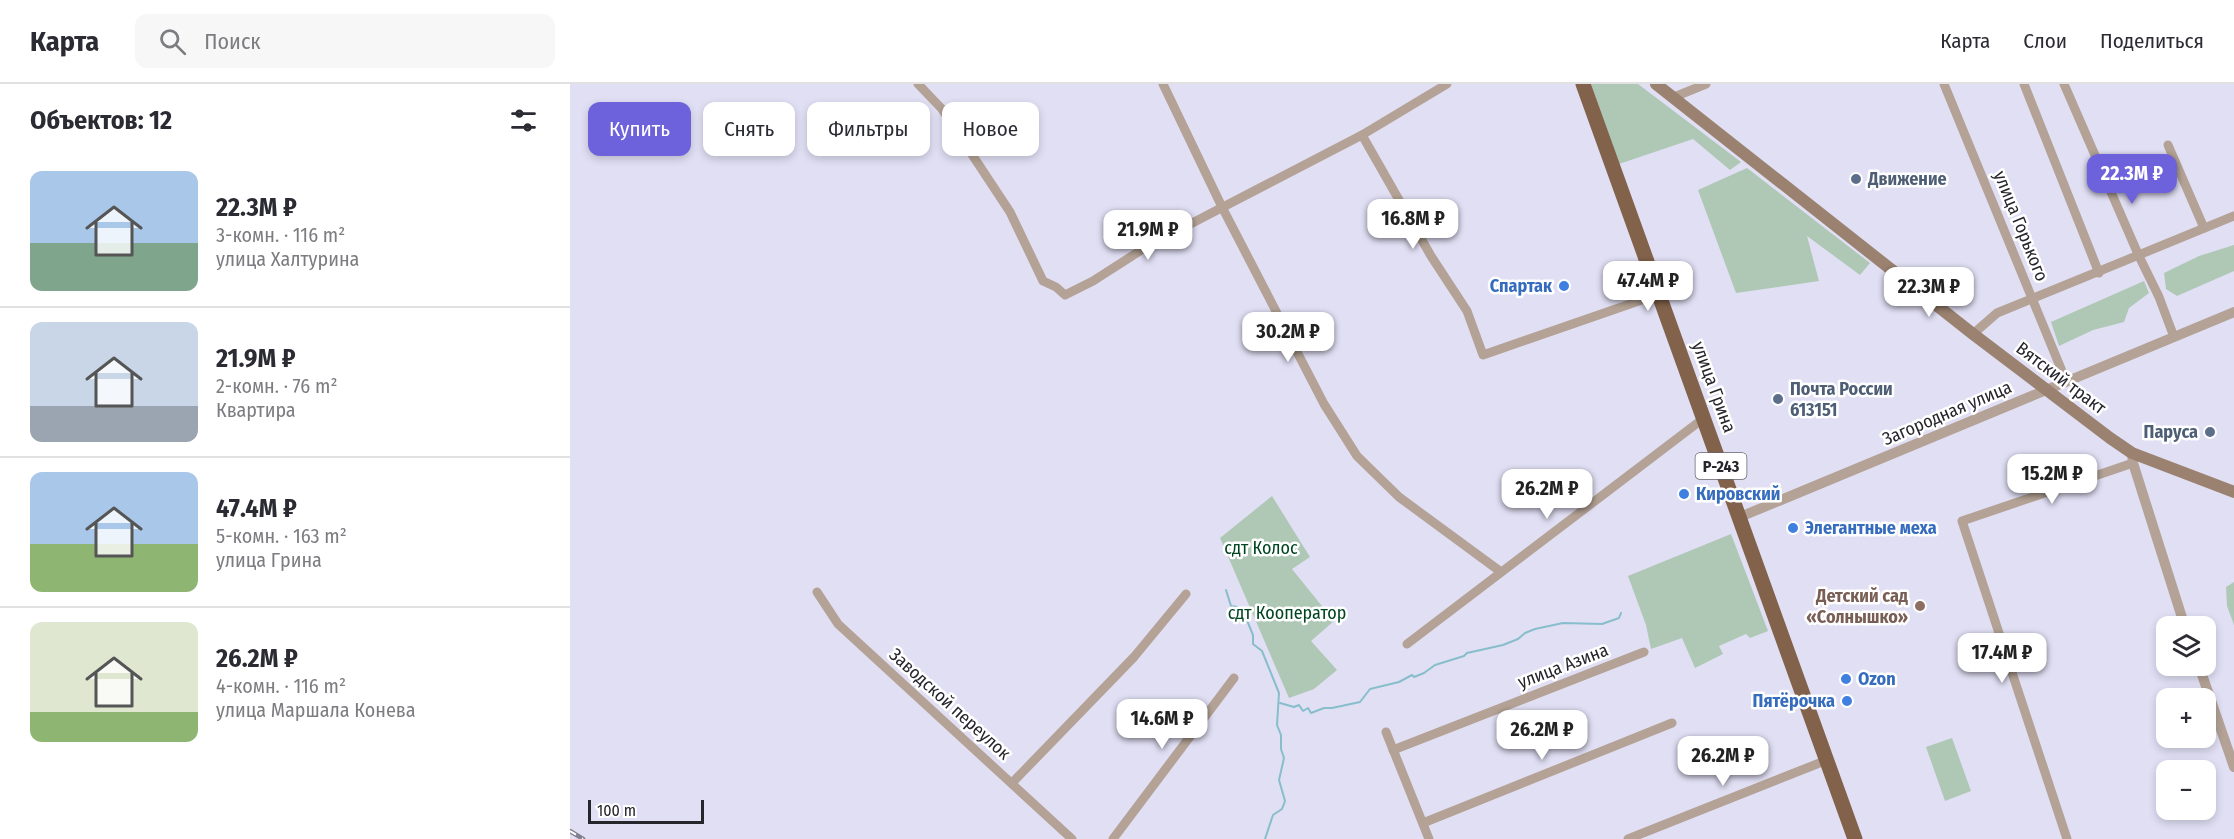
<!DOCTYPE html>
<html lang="ru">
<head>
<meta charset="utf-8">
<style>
	:root { --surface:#fff; --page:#f7f7f7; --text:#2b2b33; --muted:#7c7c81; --line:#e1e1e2; --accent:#6d62dc }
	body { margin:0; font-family:"Fira Sans Condensed",sans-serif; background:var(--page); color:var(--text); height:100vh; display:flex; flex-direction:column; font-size:22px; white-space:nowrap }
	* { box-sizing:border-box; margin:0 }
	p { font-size:20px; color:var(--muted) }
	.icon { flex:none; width:33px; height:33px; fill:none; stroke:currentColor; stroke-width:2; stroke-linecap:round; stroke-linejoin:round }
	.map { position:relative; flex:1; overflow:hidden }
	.side { display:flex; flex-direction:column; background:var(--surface); width:570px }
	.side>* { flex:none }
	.hud { position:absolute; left:18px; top:18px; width:570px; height:54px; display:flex; gap:12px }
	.buttons { position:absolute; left:1586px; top:532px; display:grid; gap:12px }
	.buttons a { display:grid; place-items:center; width:60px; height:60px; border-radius:12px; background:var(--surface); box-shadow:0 3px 9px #0003; font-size:30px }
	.scale { position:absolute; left:18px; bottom:15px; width:116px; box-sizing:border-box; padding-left:6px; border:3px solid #26252c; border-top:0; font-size:16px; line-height:21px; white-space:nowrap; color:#26252c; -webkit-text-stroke:4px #fff; paint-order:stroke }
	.price { position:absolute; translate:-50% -51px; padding:0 14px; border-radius:12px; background:#fff; color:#222; font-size:20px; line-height:39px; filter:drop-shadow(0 2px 3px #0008) }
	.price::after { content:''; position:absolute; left:50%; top:36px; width:18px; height:14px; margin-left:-9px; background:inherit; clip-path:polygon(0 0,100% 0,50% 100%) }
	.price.selected { background:var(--accent); color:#fff }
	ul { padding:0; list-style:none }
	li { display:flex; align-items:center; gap:18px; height:150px; padding:0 30px }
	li+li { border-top:2px solid var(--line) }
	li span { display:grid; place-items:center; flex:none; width:168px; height:120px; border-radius:12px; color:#555 }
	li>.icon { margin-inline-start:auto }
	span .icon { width:72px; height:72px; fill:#fffc; stroke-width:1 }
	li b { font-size:26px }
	h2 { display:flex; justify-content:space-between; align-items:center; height:72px; padding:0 30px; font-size:26px }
	.chip { padding:0 21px; border-radius:12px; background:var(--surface); box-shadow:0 3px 9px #0003; font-size:21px; line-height:54px }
	.chip.selected { background:var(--accent); color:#fff }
	header { display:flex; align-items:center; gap:36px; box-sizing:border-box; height:84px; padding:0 30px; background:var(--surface); border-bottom:2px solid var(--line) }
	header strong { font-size:28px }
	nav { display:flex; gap:33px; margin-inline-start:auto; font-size:21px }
	.search { width:420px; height:54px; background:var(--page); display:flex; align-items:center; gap:15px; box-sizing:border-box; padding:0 21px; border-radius:12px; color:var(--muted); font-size:22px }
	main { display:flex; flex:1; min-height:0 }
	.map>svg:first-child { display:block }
	.green { fill:#aec8b5 }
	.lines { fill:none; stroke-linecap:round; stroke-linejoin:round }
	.stream { stroke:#88becb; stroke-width:2 }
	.minor { stroke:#b3a295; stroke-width:9 }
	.tertiary { stroke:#b3a295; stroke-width:10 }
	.secondary { stroke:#9b8270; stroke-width:12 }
	.trunk { stroke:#82624a; stroke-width:15 }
	.rail-casing { stroke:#82808e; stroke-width:4.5 }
	.rail { stroke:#fff; stroke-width:2; stroke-dasharray:7; stroke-linecap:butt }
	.service-dot { fill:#5c6f8a; stroke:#fff; stroke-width:2 }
	.shop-dot { fill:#3f7fe0; stroke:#fff; stroke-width:2 }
	.education-dot { fill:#8d6e63; stroke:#fff; stroke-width:2 }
	.labels { text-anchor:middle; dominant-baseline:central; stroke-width:5; stroke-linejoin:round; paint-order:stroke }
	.shield { fill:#fff; stroke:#67666b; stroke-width:1.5 }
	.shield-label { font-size:16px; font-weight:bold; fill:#26252c }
	.service-label { font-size:18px; font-weight:bold; fill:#4e5e75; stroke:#fff; text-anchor:start }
	.street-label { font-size:18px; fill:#26252c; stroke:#fff }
	.shop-label { font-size:18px; font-weight:bold; fill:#366cbe; stroke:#fff; text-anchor:start }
	.park-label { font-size:18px; fill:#004521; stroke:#fff }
	.education-label { font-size:18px; font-weight:bold; fill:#785e54; stroke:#fff; text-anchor:end }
</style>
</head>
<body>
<header>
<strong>Карта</strong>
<div class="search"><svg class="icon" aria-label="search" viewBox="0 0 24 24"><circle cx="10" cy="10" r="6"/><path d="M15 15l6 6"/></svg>Поиск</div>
<nav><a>Карта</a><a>Слои</a><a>Поделиться</a></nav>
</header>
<main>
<section class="side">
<h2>Объектов: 12<svg class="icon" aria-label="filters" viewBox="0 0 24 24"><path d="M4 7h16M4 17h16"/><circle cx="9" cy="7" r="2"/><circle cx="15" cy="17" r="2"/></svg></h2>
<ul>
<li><span style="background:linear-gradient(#a9c7e8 60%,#7fa58c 0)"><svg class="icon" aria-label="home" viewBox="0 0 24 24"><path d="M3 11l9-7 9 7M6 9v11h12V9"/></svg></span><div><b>22.3M ₽</b><p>3-комн. · 116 m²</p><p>улица Халтурина</p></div></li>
<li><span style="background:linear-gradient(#c9d6e8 70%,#9aa5b1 0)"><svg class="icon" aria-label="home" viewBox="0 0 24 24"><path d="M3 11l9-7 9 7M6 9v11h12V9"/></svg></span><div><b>21.9M ₽</b><p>2-комн. · 76 m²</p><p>Квартира</p></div></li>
<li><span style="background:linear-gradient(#a9c7e8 60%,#8fb573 0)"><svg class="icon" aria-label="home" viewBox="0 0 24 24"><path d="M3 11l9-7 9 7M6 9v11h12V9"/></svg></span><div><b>47.4M ₽</b><p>5-комн. · 163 m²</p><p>улица Грина</p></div></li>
<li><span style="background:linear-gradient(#dfe7d0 75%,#8fb573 0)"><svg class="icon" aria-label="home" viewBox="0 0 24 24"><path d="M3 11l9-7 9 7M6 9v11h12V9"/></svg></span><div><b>26.2M ₽</b><p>4-комн. · 116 m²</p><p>улица Маршала Конева</p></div></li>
</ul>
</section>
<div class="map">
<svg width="1664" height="755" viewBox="0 0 1664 755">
	<rect width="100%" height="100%" fill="#e1dff4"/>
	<!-- green -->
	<g class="green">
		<polygon points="1021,0 1068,0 1171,78 1160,86 1123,55 1049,80"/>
		<polygon points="1177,84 1300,179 1290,191 1237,152 1249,197 1166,209 1128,106"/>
		<polygon points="1664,161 1664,187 1607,212 1596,205 1594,189 1629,172"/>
		<polygon points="1574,197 1579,209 1559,224 1554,238 1523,246 1489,262 1481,238"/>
		<polygon points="702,412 740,473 722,485 764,537 741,557 767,586 744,605 719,614 650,454"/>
		<polygon points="1161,450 1198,547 1180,554 1176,550 1149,562 1153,570 1125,584 1112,554 1081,565 1076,541 1058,492"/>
		<polygon points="1664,498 1664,541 1657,522 1656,503"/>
		<polygon points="1382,654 1401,707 1375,717 1356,663"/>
	</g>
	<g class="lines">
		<!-- stream -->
		<g class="stream">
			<polyline points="656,506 661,522 668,523 671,534 676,534 683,551 683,560 692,567 709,609 707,641 711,651 711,665 714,674 709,696 715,717 712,725 703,731 695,755"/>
			<polyline points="710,619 724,623 729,621 733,627 738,624 741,629 754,624 762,624 790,618 800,605 829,598 842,591 844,593 854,589 865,581 894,572 897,569 933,561 948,555 955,549 965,545 993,539 1032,540 1049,534 1051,529"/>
		</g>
		<!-- minor -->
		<g class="minor">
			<polyline points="348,0 372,25 440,128 473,197 486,203 495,211 523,197 576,163 792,51 877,0"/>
			<polyline points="593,0 652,123 754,320 787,372 829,413 931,488"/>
			<polyline points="1374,0 1496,297"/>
			<polyline points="1454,0 1529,189"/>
			<polyline points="1494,0 1568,170 1589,213 1604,253"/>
			<polyline points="1104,13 1136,0"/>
			<polyline points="792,51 861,172 897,227 913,271 1089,210"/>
			<polyline points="1598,61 1634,144"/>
			<polyline points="1403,250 1427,229 1664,132"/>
			<polyline points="247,508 268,540 502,755"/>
			<polyline points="837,560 1134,334"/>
			<polyline points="816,648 859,755"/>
			<polyline points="823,666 1074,568"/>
			<polyline points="442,699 564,573 616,510"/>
			<polyline points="853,739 1102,639"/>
			<polyline points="543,755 664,594"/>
			<polyline points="1058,755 1257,676"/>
			<polyline points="1497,755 1392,437 1563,379"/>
		</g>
		<!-- tertiary -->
		<g class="tertiary">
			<polyline points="1562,369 1563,379 1615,543"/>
			<polyline points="1170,433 1664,228"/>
			<polyline points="1629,582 1664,683"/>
		</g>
		<!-- secondary -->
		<polyline class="secondary" points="1086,0 1403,250 1540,354 1562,369 1664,408"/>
		<!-- trunk -->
		<polyline class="trunk" points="1013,0 1285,755"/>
		<defs>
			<polyline id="rail" points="0,747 13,755"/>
		</defs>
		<!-- rail casing -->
		<use href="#rail" class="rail-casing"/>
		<!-- rail -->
		<use href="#rail" class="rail"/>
	</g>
	<!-- markers -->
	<g class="service-dot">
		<circle cx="1286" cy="95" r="6"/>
		<circle cx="1208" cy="315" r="6"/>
		<circle cx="1640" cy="348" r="6"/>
	</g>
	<g class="shop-dot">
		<circle cx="994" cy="202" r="6"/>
		<circle cx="1114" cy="410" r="6"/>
		<circle cx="1223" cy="444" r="6"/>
		<circle cx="1276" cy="595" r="6"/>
		<circle cx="1277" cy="617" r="6"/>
	</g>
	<circle class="education-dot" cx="1350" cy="522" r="6"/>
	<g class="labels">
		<!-- shield labels -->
		<rect class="shield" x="1125.5" y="369" width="51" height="26" rx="4.5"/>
		<g class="shield-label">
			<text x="1151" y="382">Р-243</text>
		</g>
		<!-- service labels -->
		<g class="service-label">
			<text x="1298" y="95">Движение</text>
			<text x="1220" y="305">Почта России<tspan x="1220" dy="21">613151</tspan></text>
			<text x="1628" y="348" text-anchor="end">Паруса</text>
		</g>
		<!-- street labels -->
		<g class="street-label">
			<text transform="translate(1451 142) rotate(68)">улица Горького</text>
			<text transform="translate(1491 294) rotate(37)">Вятский тракт</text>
			<text transform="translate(1144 303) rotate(70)">улица Грина</text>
			<text transform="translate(1377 329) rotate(-23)">Загородная улица</text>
			<text transform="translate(993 582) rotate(-21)">улица Азина</text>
			<text transform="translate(380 620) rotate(42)">Заводской переулок</text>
		</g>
		<!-- shop labels -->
		<g class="shop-label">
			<text x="982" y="202" text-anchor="end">Спартак</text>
			<text x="1126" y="410">Кировский</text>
			<text x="1235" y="444">Элегантные меха</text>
			<text x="1288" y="595">Ozon</text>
			<text x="1265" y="617" text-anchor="end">Пятёрочка</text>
		</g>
		<!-- park labels -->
		<g class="park-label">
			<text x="691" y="464">сдт Колос</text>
			<text x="717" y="529">сдт Кооператор</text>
		</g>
		<!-- education labels -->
		<g class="education-label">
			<text x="1338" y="512">Детский сад<tspan x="1338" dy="21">«Солнышко»</tspan></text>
		</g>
	</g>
</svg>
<div class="buttons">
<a><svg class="icon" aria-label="layers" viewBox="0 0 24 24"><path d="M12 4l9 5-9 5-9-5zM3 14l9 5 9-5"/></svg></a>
<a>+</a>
<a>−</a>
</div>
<div class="scale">100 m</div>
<b class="price selected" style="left:1562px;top:121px">22.3M ₽</b>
<b class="price" style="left:843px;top:166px">16.8M ₽</b>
<b class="price" style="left:578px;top:177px">21.9M ₽</b>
<b class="price" style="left:1078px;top:228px">47.4M ₽</b>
<b class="price" style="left:1359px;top:234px">22.3M ₽</b>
<b class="price" style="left:718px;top:279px">30.2M ₽</b>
<b class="price" style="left:1482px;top:421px">15.2M ₽</b>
<b class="price" style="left:977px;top:436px">26.2M ₽</b>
<b class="price" style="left:1432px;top:600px">17.4M ₽</b>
<b class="price" style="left:592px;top:666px">14.6M ₽</b>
<b class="price" style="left:972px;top:677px">26.2M ₽</b>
<b class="price" style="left:1153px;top:703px">26.2M ₽</b>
<div class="hud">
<a class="chip selected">Купить</a>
<a class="chip">Снять</a>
<a class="chip">Фильтры</a>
<a class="chip">Новое</a>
</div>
</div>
</main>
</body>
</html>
